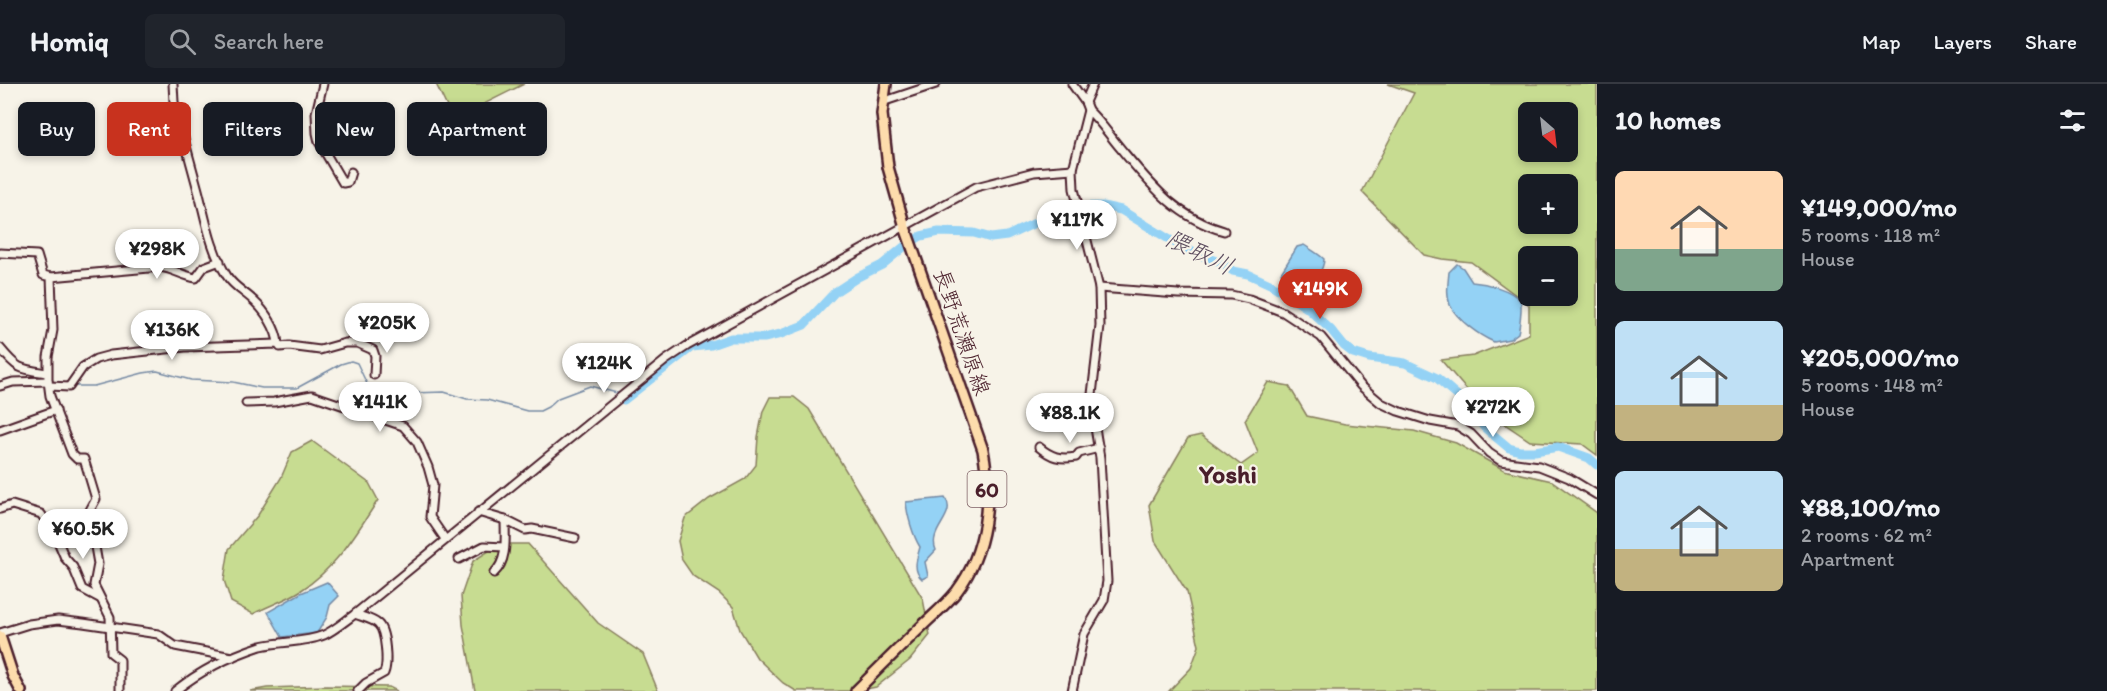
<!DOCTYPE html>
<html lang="en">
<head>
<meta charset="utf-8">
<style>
	:root { --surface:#171b24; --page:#20242c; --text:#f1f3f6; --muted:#9ea1a6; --line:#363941; --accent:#c8321e }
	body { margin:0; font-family:Itim,"Klee One",sans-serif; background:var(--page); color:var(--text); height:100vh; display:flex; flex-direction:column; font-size:22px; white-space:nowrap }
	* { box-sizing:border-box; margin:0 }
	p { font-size:20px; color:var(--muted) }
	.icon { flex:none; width:33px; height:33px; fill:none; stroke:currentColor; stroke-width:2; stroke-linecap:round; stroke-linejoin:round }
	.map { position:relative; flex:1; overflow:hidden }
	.side { display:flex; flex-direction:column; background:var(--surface); width:510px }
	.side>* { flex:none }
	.banner { position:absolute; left:18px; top:18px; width:570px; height:54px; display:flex; gap:12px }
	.needle { width:39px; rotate:152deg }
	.fabs { position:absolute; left:1518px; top:18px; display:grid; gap:12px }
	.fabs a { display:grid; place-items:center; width:60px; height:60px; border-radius:9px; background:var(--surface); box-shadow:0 3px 9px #0003; font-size:30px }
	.price { position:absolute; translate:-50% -51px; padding:0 14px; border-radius:21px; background:#fff; color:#222; font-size:20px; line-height:39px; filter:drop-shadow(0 2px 3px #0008) }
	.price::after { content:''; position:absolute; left:50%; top:36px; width:18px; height:14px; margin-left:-9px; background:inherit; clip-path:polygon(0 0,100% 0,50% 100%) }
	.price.selected { background:var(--accent); color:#fff }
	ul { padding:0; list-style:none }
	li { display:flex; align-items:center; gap:18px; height:150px; padding:0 18px }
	li span { display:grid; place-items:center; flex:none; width:168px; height:120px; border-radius:9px; color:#555 }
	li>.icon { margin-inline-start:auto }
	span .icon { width:72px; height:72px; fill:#fffc; stroke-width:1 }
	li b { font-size:26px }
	h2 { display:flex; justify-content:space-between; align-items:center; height:72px; padding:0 18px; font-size:26px }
	.pill { padding:0 21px; border-radius:9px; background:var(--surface); box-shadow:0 3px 9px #0003; font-size:21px; line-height:54px }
	.pill.selected { background:var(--accent); color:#fff }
	header { display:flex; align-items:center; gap:36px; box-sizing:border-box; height:84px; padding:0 30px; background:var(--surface); border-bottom:2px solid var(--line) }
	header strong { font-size:28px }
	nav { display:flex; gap:33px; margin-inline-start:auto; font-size:21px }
	.search { width:420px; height:54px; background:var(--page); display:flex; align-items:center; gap:15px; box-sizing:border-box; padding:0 21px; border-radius:9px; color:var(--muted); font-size:22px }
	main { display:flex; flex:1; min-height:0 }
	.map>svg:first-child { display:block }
	.green { fill:#c7dc91; stroke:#887e5e; stroke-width:1.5; fill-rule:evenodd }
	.water { fill:#94d2f5; stroke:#768aa4; stroke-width:1.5 }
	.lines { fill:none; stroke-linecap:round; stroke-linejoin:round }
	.stream { stroke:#768aa4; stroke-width:1.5 }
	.river { stroke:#94d2f5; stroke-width:9 }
	.minor-casing { stroke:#4a1f2b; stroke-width:11 }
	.major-casing { stroke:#4a1f2b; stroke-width:14 }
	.minor { stroke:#f7f3e8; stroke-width:7 }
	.major { stroke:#fddcac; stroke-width:9 }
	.labels { text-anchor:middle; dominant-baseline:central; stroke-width:4.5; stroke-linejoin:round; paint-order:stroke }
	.shield { fill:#f7f3e8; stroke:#7e5f64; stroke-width:1.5 }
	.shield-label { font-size:21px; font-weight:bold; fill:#4a1f2b }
	.street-label { font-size:22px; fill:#4a1f2b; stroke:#f7f3e8 }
	.water-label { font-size:24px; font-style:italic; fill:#5c4c5e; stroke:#f7f3e8 }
	.quarter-label { font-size:26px; font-weight:bold; fill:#4a1f2b; stroke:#f7f3e8 }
</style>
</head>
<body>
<header>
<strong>Homiq</strong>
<div class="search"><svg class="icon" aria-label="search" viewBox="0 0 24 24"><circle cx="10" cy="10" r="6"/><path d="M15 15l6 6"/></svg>Search here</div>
<nav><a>Map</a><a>Layers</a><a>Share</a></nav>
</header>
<main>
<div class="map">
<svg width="1597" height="607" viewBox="0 0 1597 607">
	<rect width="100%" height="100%" fill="#f7f3e8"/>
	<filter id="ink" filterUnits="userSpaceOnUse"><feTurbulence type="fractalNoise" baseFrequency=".0167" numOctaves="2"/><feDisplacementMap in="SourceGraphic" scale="12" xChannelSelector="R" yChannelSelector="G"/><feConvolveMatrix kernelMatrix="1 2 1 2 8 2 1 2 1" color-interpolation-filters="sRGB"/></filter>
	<g filter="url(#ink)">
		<!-- green -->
		<g class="green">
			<polygon points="436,0 524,0 466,29 449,27"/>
			<path d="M1388 0H1597V371L1582 360 1530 357 1484 326 1441 276 1473 272 1529 250V221L1471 178 1442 175 1424 171 1362 108 1414 9ZM1528 28H1568V68H1528ZM1528 100H1568V140H1528ZM1528 172H1568V212H1528Z"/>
			<polygon points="1268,298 1289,302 1307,332 1345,340 1414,347 1456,359 1504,386 1552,397 1597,429 1597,607 1169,607 1191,584 1199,562 1187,508 1155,457 1149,421 1188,354 1201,351 1241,381 1258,369 1245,336"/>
			<polygon points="770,313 794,313 809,325 923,515 930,551 910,576 876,603 856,607 796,607 783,599 757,574 740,546 733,523 719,509 693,492 682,476 678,457 685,434 709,415 745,395 756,381 758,353 763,327"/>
			<path d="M312 357 369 399 378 416C356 450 335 485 300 507 286 516 268 522 253 530L231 518 224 496 229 465 258 431 281 394 292 368Z"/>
			<polygon points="500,460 528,460 598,539 643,570 658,607 475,607 463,541 461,512 473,477"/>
			<polygon points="326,602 389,603 397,607 250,607 267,604"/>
		</g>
		<!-- water -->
		<g class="water">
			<path d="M1304 161C1310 165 1319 170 1324 175 1324 184 1313 204 1306 209L1288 197 1281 189 1297 163Z"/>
			<path d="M1457 180 1463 184 1472 198C1485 199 1512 205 1520 217 1523 221 1519 245 1518 249L1510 255 1494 258C1480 252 1457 236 1450 221 1446 211 1448 199 1449 188Z"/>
			<path d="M945 414C958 431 927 446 936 466L925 478 928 492 922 495C912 486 917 474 920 463 913 452 907 431 906 418Z"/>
			<polygon points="327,498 339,512 330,521 327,533 317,549 282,553 268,528 301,509"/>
		</g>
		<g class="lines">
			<!-- stream -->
			<g class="stream">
				<polyline points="31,294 44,293"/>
				<polyline points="0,298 8,296"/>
				<polyline points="74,302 94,302 143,289 157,287 191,296 233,298 262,304 297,304 341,280 351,277 357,279 367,300 374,303 412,309 444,308 467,315 487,316 527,327 540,327 548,323 558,314 590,302 617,309"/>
			</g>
			<!-- river -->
			<polyline class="river" points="624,316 692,263 711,261 731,254 764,254 781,250 804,241 835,208 858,193 882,181 905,162 921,152 939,148 974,149 991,154 1007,152 1048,133 1064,123 1103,122 1121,126 1185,165 1221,179 1233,187 1248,190 1272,201 1307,224 1331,246 1344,262 1353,269 1369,274 1405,279 1437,294 1460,314 1485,344 1509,364 1520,367 1535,367 1558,363 1589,374 1597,381"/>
			<defs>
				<g id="minor">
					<path d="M173 0 174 18C182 47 190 76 198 106 206 136 210 165 227 192 234 203 245 208 254 217 265 227 277 245 278 260"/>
					<polyline points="323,0 316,29 317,49 319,58 343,99 348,98 351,88"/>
					<polyline points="1072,0 1085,18"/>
					<polyline points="885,17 936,0"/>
					<path d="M1088 26C1102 39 1109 51 1121 65 1151 101 1177 134 1224 147"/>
					<path d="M0 169 37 171 43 191 51 193 160 183C174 185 183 192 196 194L204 183 220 177"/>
					<polyline points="51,193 53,246 48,273 48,297 50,312 72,370 77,375 84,375 96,415 89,428 98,480 94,501 110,533 111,569 120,576 120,607"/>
					<polyline points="1099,204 1178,210 1231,211 1249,215 1283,228 1321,253 1361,302 1381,319 1398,327 1430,337 1458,342 1471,350 1489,369 1501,377 1539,382 1569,394 1597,411"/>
					<path d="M0 264C18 286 20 285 47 289"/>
					<polyline points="0,302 13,298 48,297"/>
					<polyline points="50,302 69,303 83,283 96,275 111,271 185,263 278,260 280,263 289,262 320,266 345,259 357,259 373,266 375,272 374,291"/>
					<polyline points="246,319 274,318 312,311 403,342 417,358 428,383 433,401 430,433 445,455"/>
					<polyline points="0,346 56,326"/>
					<path d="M1039 363C1051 373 1060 376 1076 373L1079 369 1099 364"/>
					<polyline points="0,425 12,421 41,430 54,448 91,440"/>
					<polyline points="478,428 505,436 525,446 532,445 575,454"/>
					<polyline points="54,448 65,474 73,483 82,505 99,514"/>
					<polyline points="459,475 484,462 504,463"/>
					<path d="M494 489C508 476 505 454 505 436"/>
					<path d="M355 530C362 533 373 535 378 540 386 547 388 580 384 589L366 599 358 607"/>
					<polyline points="0,549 29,540 58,536 83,539 158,550 175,562 232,573"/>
					<path d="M175 607C200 587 230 572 261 562 281 557 305 559 324 551 335 546 345 537 355 530L666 276 687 262 976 103 1034 88 1073 85"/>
					<polyline points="1072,607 1084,550 1104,516 1107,497 1100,374 1091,319 1100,242 1099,204 1074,105 1073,85 1088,26 1085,18 1093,0"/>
				</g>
				<g id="major">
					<polyline points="0,552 13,592 21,607"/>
					<path d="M856 607C876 587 897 566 918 546 931 533 946 521 957 507 987 467 992 414 983 366L905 143 888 83 882 30 886 0"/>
				</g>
			</defs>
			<!-- minor casing -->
			<use href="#minor" class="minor-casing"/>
			<!-- major casing -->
			<use href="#major" class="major-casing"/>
			<!-- minor -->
			<use href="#minor" class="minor"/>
			<!-- major -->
			<use href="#major" class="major"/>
		</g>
	</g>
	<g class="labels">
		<!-- shield labels -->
		<rect class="shield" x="967.5" y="387" width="39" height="36" rx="4.5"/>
		<g class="shield-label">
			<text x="987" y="405">60</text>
		</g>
		<!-- street labels -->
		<g class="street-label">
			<text transform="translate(962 248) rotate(71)">長野荒瀬原線</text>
		</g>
		<!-- water labels -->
		<g class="water-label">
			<text transform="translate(1200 168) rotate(26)">隈取川</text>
		</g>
		<!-- quarter labels -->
		<g class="quarter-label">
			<text x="1228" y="390">Yoshi</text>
		</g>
	</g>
</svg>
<div class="fabs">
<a><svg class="needle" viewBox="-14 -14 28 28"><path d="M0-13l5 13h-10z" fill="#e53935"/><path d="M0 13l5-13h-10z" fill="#9ea1a6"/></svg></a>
<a>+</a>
<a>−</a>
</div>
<b class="price" style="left:1077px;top:167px">¥117K</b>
<b class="price" style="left:157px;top:196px">¥298K</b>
<b class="price selected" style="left:1320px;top:236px">¥149K</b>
<b class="price" style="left:387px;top:270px">¥205K</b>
<b class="price" style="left:172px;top:277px">¥136K</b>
<b class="price" style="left:604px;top:310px">¥124K</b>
<b class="price" style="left:380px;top:349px">¥141K</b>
<b class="price" style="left:1493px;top:354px">¥272K</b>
<b class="price" style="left:1070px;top:360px">¥88.1K</b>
<b class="price" style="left:83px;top:476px">¥60.5K</b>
<div class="banner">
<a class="pill">Buy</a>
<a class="pill selected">Rent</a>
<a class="pill">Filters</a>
<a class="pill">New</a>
<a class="pill">Apartment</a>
</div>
</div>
<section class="side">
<h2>10 homes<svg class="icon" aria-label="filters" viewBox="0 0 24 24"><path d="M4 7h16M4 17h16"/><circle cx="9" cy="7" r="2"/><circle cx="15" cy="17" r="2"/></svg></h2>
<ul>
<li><span style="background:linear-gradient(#ffd9b3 65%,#7fa58c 0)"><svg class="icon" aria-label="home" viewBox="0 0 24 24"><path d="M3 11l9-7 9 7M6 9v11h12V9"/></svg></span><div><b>¥149,000/mo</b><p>5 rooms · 118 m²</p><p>House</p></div></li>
<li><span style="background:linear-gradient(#bfe0f5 70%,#c2b280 0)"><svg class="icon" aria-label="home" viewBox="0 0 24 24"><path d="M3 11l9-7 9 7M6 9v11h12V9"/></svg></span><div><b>¥205,000/mo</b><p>5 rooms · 148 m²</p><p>House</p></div></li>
<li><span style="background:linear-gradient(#bfe0f5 65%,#c2b280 0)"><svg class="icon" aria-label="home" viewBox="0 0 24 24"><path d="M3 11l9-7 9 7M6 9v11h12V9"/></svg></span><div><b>¥88,100/mo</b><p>2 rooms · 62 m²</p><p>Apartment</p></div></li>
</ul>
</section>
</main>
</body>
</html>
